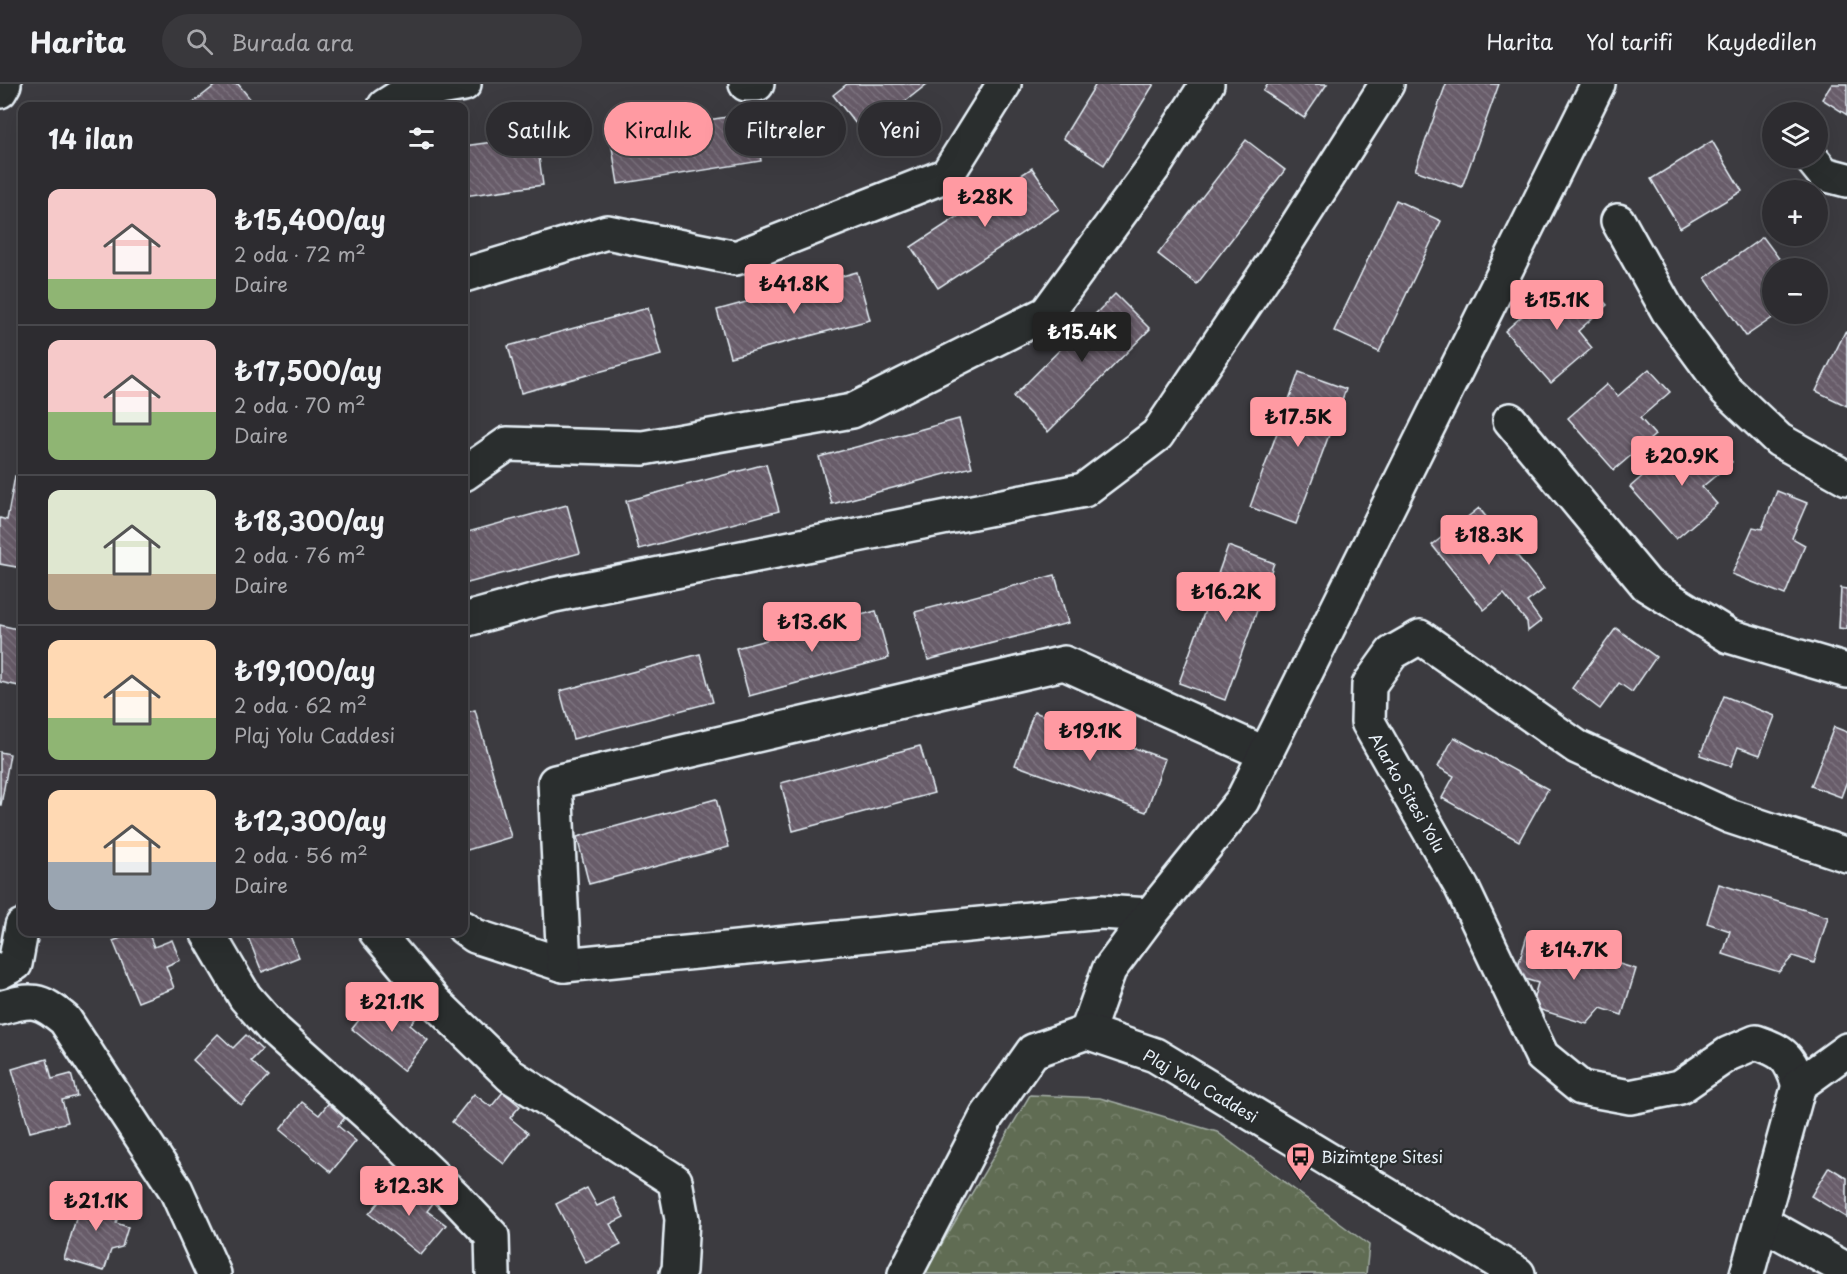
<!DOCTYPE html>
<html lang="tr">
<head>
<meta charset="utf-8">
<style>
	:root { --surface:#2d2c30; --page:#39383c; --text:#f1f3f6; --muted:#a7a7ab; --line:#48484c; --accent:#ff9aa2 }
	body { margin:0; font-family:"Playpen Sans",sans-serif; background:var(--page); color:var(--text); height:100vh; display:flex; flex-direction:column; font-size:22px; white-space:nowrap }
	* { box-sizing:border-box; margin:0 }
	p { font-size:20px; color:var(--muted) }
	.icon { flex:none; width:33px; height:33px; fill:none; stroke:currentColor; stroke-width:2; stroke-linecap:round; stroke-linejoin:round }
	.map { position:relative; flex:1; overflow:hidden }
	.panel { position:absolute; left:18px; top:18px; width:450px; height:834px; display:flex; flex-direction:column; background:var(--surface); border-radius:12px; box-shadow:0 6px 24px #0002,0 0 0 2px var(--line) }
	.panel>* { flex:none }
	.top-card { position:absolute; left:486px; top:18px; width:570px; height:54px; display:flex; gap:12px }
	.fabs { position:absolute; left:1762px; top:18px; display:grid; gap:12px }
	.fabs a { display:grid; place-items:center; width:66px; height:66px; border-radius:50%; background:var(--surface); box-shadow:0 6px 24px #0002,0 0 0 2px var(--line); font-size:30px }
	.price { position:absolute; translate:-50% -51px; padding:0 14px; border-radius:6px; background:var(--accent); color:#111; font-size:20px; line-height:39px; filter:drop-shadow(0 2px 3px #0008) }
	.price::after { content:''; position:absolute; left:50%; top:36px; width:18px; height:14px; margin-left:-9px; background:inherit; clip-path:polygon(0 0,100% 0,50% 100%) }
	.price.active { background:#222; color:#fff }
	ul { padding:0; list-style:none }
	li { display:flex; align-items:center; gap:18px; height:150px; padding:0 30px }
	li+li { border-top:2px solid var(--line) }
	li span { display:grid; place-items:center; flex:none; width:168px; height:120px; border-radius:12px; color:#555 }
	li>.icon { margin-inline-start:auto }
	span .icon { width:72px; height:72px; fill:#fffc; stroke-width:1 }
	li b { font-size:26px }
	h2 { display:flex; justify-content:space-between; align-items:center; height:72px; padding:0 30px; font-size:26px }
	.pill { padding:0 21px; border-radius:27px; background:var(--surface); box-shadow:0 6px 24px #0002,0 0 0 2px var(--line); font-size:21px; line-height:54px }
	.pill.active { background:var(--accent); color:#111 }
	header { display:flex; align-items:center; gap:36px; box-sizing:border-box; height:84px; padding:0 30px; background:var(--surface); border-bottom:2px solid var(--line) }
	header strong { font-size:28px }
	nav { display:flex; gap:33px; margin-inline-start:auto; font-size:21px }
	.search { width:420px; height:54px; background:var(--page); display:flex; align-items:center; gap:15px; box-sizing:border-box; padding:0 21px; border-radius:33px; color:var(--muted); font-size:22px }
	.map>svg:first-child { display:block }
	.forest { fill:url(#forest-crowns); stroke:#a4aea6; stroke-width:1.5 }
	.building { fill:url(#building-back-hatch); stroke:#e8f1f8; stroke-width:1.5 }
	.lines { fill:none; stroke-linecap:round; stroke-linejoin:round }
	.minor-casing { stroke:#e8f1f8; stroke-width:38 }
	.minor { stroke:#2a2d2e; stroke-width:33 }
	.labels { text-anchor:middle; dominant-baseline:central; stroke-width:4.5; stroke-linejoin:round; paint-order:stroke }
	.street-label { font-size:16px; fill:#e8f1f8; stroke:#2a2d2e }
	.poi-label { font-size:16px; fill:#e8f1f8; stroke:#2a2d2e; text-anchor:start }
</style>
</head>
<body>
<header>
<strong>Harita</strong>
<div class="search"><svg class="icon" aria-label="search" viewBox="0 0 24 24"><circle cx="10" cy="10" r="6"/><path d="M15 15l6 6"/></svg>Burada ara</div>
<nav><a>Harita</a><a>Yol tarifi</a><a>Kaydedilen</a></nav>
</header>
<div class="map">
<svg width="1847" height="1190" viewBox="0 0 1847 1190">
	<defs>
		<pattern id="forest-crowns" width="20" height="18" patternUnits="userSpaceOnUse" patternTransform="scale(1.5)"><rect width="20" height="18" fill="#606c53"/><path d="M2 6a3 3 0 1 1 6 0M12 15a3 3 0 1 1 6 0" fill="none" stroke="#77816c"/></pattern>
		<pattern id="building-back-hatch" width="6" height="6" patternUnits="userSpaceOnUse" patternTransform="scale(1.5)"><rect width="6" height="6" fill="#675b69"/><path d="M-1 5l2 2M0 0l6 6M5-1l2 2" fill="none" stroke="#7d737f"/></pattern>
	</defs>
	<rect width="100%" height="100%" fill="#3c3b40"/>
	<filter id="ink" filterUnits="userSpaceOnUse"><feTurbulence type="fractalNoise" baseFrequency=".0167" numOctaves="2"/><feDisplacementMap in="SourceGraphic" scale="12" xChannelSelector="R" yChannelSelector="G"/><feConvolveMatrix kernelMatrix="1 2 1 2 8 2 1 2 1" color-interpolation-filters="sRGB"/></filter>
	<g filter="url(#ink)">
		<!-- forest -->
		<polygon class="forest" points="1030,1011 1100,1014 1217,1048 1369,1161 1366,1190 924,1190"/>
		<!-- building -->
		<g class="building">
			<polygon points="217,0 238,0 256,22 189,22"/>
			<polygon points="847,0 927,0 864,50 833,11"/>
			<polygon points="1096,0 1154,0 1104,81 1063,54"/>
			<polygon points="1268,0 1327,0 1304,34 1263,7"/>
			<polygon points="1446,0 1499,0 1462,103 1415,86"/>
			<polygon points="1832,0 1847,0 1847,31 1822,15"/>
			<polygon points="753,29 761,77 618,100 610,51"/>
			<polygon points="536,52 543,101 464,112 464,62"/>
			<polygon points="1246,56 1285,86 1197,200 1158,170"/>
			<polygon points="1712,57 1742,107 1680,144 1651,95"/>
			<polygon points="1032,84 1059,125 938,204 911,163"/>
			<polygon points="1396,116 1441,137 1379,268 1334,247"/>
			<polygon points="1763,153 1786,184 1773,184 1773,230 1778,230 1746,252 1705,194"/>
			<polygon points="857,188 870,236 730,273 717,226"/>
			<polygon points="1586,198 1607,221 1578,247 1592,264 1551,299 1505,247 1544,213 1555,225"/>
			<polygon points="1115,210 1150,245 1048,348 1013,313"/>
			<polygon points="648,224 661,271 521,309 508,262"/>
			<polygon points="1845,248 1847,249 1847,322 1816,307"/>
			<polygon points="1649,285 1670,308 1640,334 1655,351 1614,386 1568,334 1607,300 1618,312"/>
			<polygon points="1299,288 1346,305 1296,440 1250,423"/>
			<polygon points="959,335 972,383 832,420 819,373"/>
			<polygon points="1711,354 1732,378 1702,403 1717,420 1676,455 1630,403 1669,369 1680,380"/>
			<polygon points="766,380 779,427 639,465 626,417"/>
			<polygon points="15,392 22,394 22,484 0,480 0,434 7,436"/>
			<polygon points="1777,407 1807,419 1792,454 1805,461 1785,511 1732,490 1753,443 1762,445"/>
			<polygon points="567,421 580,469 464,500 464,449"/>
			<polygon points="1479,424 1544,505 1527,518 1541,537 1528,547 1527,538 1504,510 1484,526 1432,461"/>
			<polygon points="1228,462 1274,479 1225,616 1179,599"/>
			<polygon points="1055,491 1068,539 928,576 915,528"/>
			<polygon points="1841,504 1847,505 1847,545 1839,544"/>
			<polygon points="876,527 889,574 749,612 736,564"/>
			<polygon points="0,541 22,546 22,586 19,602 0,598"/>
			<polygon points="1616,544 1656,573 1632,608 1619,599 1600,625 1572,604"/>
			<polygon points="700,570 713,618 573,655 560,607"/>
			<polygon points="1724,612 1775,632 1760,671 1738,663 1731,682 1700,671"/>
			<polygon points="475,626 511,753 464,767 464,629"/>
			<polygon points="1034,628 1165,675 1146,728 1015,681"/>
			<polygon points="1834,643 1847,648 1847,697 1841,713 1811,702"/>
			<polygon points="1454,653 1548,705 1519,757 1442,714 1454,692 1438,683"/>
			<polygon points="920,662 934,709 793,747 781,699"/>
			<polygon points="0,668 10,670 1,721 0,721"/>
			<polygon points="716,715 729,763 589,800 577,753"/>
			<polygon points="1719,800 1828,833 1814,879 1793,872 1779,888 1723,870 1730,847 1707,839"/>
			<polygon points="136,848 148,848 154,863 172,856 180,876 166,882 174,904 138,918 113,857"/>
			<polygon points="246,848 300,848 290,852 299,873 262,888"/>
			<polygon points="1527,852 1636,885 1622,931 1601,924 1587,940 1531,923 1538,899 1515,892"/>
			<polygon points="403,915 420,929 410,941 428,956 403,987 352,945 374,917 391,930"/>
			<polygon points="218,950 233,964 246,951 262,966 251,977 268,993 241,1021 193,976"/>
			<polygon points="47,975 52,995 71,990 77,1012 62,1016 68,1038 30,1048 12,985"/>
			<polygon points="503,1008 520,1022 510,1034 528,1049 504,1080 452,1038 474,1010 491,1023"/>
			<polygon points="331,1016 348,1030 338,1042 356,1057 331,1088 280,1046 302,1018 319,1031"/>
			<polygon points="1829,1083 1847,1094 1847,1134 1811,1112"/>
			<polygon points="420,1100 437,1114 427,1127 446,1141 421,1171 369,1130 392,1102 408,1115"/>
			<polygon points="587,1104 597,1122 614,1114 624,1133 610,1140 621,1161 586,1179 556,1120"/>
			<polygon points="84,1108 122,1119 116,1139 128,1143 122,1163 111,1166 104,1187 64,1175"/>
		</g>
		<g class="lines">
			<defs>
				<g id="minor">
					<polyline points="746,0 757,0"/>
					<polyline points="0,7 4,0"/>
					<polyline points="385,22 404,10 464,0"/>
					<polyline points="1811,74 1824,90 1847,96"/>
					<polyline points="1618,137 1668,227 1726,306 1779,356 1847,394"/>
					<polyline points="464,191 607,148 736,174 947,91 1004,0"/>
					<polyline points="1510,336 1647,501 1729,552 1847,587"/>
					<polyline points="464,390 507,360 643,364 852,327 1047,229 1153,84 1207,0"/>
					<polyline points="464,536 554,511 1084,406 1157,351 1277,173 1387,0"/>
					<polyline points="464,844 475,852 564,881 1101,828 1150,831"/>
					<polyline points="207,848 245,913 275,947 381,1042 456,1114 492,1152 493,1190"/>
					<polyline points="376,848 434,917 511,992 675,1097 682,1135 679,1187 677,1190"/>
					<polyline points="564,881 555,698 1064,579 1266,670"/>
					<polyline points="0,888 15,880 22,842"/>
					<path d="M0 924C32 915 39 914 65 936L176 1106 214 1190"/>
					<polyline points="1087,948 1109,886 1150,831 1242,717 1598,0"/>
					<path d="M1799 1001C1789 972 1784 968 1756 958L1728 970 1680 1003 1630 1013 1581 1004 1542 972 1462 804 1368 638 1369 601 1392 569 1420 553 1577 663 1729 732 1847 771"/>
					<polyline points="1761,1138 1847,1186"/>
					<polyline points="905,1190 987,1032 1033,967 1087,948 1155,971 1518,1190"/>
					<polyline points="1747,1190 1799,1001 1847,966"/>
				</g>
			</defs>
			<!-- minor casing -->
			<use href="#minor" class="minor-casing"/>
			<!-- minor -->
			<use href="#minor" class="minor"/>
		</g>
	</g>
	<!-- icons -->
	<defs>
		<symbol id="bus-pin" viewBox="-11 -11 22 30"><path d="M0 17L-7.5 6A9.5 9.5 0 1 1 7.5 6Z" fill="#ff9aa2" stroke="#2a2d2e"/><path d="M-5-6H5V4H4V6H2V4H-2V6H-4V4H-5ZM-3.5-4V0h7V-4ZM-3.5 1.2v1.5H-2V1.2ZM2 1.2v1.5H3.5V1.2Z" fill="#111"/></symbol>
	</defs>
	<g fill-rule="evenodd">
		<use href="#bus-pin" x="1284" y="1056" width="33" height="45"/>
	</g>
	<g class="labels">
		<!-- street labels -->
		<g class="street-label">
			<text transform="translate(1408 708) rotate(60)">Alarko Sitesi Yolu</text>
			<text transform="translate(1201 1001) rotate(30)">Plaj Yolu Caddesi</text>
		</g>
		<!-- poi labels -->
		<g class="poi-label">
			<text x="1321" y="1072">Bizimtepe Sitesi</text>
		</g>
	</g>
</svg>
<div class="fabs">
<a><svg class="icon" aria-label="layers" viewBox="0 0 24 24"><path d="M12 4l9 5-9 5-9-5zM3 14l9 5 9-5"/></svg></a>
<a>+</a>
<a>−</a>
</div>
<b class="price" style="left:985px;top:144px">₺28K</b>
<b class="price" style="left:794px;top:231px">₺41.8K</b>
<b class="price" style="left:1557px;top:247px">₺15.1K</b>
<b class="price active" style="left:1082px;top:279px">₺15.4K</b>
<b class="price" style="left:1298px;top:364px">₺17.5K</b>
<b class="price" style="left:1682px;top:403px">₺20.9K</b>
<b class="price" style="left:1489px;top:482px">₺18.3K</b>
<b class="price" style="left:1226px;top:539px">₺16.2K</b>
<b class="price" style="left:812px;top:569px">₺13.6K</b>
<b class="price" style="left:1090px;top:678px">₺19.1K</b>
<b class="price" style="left:1574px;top:897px">₺14.7K</b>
<b class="price" style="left:392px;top:949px">₺21.1K</b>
<b class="price" style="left:409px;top:1133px">₺12.3K</b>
<b class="price" style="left:96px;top:1148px">₺21.1K</b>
<div class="top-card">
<a class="pill">Satılık</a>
<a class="pill active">Kiralık</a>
<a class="pill">Filtreler</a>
<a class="pill">Yeni</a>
</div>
<section class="panel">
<h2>14 ilan<svg class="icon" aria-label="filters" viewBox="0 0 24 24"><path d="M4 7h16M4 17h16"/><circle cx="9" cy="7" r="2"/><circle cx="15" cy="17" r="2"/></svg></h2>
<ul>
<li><span style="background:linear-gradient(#f6c9c9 75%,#8fb573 0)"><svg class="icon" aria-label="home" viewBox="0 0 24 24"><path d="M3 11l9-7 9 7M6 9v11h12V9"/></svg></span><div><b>₺15,400/ay</b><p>2 oda · 72 m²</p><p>Daire</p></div></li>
<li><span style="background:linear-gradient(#f6c9c9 60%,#8fb573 0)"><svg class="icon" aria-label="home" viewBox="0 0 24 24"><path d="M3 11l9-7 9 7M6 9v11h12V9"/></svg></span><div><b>₺17,500/ay</b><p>2 oda · 70 m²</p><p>Daire</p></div></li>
<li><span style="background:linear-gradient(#dfe7d0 70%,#b9a48a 0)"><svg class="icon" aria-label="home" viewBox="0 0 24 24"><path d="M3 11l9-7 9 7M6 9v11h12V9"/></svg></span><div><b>₺18,300/ay</b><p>2 oda · 76 m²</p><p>Daire</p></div></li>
<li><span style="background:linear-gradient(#ffd9b3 65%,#8fb573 0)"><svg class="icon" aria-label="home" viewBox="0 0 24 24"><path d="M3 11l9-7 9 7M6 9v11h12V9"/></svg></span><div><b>₺19,100/ay</b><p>2 oda · 62 m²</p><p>Plaj Yolu Caddesi</p></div></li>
<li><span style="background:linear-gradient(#ffd9b3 60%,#9aa5b1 0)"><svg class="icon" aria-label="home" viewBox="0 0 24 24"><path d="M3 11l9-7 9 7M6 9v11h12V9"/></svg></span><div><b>₺12,300/ay</b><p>2 oda · 56 m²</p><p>Daire</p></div></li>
</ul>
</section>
</div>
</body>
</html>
